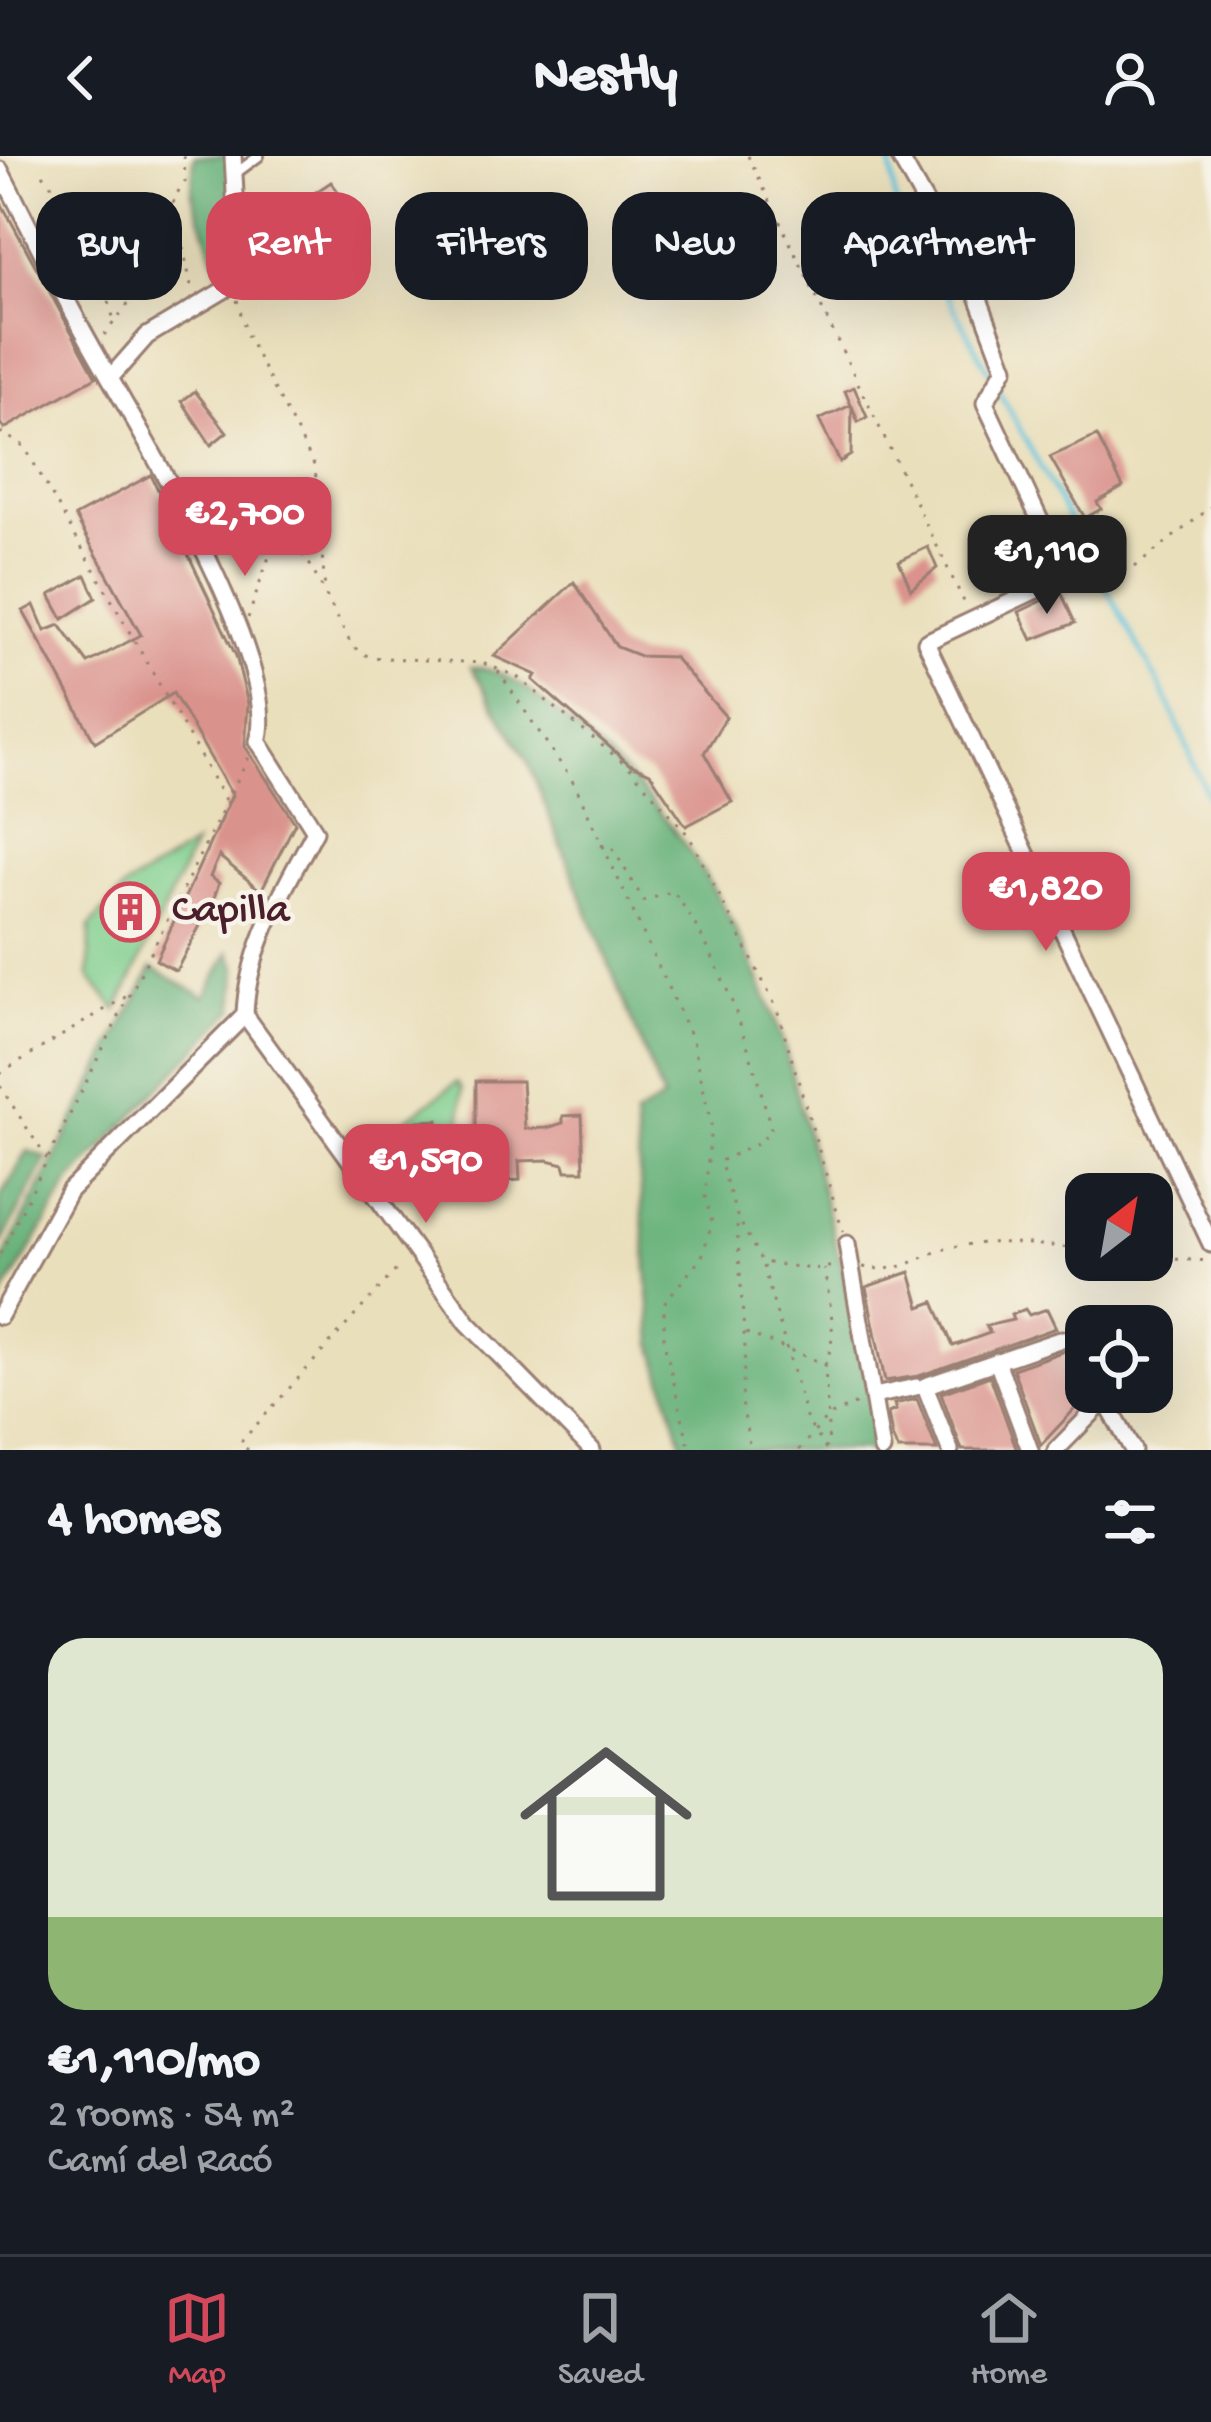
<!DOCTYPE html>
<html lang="en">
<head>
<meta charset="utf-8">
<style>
	:root { --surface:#171b24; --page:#242831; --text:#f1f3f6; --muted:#9ea1a6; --line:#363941; --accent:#d1495b }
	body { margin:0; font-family:"Gochi Hand",sans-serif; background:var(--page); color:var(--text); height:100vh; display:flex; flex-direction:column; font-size:45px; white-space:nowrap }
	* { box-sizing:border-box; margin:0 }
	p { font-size:39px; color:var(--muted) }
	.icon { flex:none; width:66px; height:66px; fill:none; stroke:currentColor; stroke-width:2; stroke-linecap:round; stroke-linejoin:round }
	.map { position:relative; height:1294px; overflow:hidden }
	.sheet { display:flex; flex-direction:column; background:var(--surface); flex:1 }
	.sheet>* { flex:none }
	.hud { position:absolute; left:36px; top:36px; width:1140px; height:108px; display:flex; gap:24px }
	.needle { width:78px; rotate:31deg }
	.tools { position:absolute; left:1065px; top:1017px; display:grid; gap:24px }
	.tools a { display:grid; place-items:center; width:108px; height:108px; border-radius:24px; background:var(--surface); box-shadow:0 12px 48px #0002; font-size:60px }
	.price { position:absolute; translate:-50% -102px; padding:0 27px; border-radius:24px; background:var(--accent); color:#fff; font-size:39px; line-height:78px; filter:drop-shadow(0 3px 6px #0008) }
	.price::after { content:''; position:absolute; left:50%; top:72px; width:36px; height:27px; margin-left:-18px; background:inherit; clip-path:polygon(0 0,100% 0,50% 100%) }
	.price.current { background:#222; color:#fff }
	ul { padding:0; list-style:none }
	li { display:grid; align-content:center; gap:24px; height:636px; padding:0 48px }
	li span { display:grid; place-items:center; height:372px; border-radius:36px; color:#555 }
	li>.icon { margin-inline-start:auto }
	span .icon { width:216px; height:216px; fill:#fffc; stroke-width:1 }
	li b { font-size:51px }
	h2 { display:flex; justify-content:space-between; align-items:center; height:144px; padding:0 48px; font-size:51px }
	.pill { padding:0 42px; border-radius:36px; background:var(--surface); box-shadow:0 12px 48px #0002; font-size:42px; line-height:108px }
	.pill.current { background:var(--accent); color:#fff }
	header { display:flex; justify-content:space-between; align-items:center; height:156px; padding:0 48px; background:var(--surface); font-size:54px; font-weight:800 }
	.menu { display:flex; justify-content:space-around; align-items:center; height:168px; border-top:3px solid var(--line); background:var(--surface); font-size:33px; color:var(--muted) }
	.menu a { display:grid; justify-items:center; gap:6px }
	.menu .current { color:var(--accent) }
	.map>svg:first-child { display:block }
	.green { fill:#80cf8f; stroke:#65775d; stroke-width:3 }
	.forest { fill:#68b27a; stroke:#596852; stroke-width:3 }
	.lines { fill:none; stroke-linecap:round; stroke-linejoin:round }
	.stream { stroke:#5dc2db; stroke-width:4.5 }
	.building { fill:#da928c }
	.lane-casing { stroke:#9a7f73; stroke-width:14 }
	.street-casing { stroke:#9a7f73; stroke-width:21 }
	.path { stroke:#9a7f73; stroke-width:3; stroke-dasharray:3 9; stroke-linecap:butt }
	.lane { stroke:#fff; stroke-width:8 }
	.street { stroke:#fff; stroke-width:15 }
	.labels { text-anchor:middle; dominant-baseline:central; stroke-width:9; stroke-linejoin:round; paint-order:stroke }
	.poi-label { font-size:42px; fill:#4a1f2b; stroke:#f7f3e8; text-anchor:start }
</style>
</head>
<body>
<header><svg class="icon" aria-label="back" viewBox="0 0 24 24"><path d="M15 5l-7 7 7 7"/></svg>Nestly<svg class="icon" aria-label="person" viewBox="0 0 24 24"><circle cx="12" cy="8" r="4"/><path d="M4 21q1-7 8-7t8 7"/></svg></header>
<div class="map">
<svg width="1211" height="1294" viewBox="0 0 1211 1294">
	<rect width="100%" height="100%" fill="#f7f3e8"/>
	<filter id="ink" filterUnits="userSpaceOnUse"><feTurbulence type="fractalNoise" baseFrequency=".00833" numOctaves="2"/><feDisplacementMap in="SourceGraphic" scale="24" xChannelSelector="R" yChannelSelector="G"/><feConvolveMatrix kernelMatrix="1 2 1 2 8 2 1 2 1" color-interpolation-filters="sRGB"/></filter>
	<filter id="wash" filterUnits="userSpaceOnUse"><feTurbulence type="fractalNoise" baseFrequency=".004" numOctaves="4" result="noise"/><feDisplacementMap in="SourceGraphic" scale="48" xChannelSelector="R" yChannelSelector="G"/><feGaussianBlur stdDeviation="2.7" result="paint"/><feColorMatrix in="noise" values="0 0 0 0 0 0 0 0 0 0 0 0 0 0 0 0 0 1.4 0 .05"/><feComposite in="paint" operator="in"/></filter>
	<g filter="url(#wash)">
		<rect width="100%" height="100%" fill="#eadfbb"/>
		<!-- green -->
		<g class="green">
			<polygon points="194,689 117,854 89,821 90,770 125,732"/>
			<polygon points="457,926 462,933 461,975 438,971 437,964 419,965 419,989 370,990"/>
		</g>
		<!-- forest -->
		<g class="forest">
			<polygon points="194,0 232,0 233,109 220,119 192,37"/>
			<path d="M471 511C507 513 529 535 557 557 672 645 739 756 785 892L872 1228 876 1294H684L653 1188 635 961 663 943 527 604Z"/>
			<polygon points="229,796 237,812 234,853 71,1025 0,1145 0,1109 152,812 205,841"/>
			<polygon points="28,995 47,1002 0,1090 0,1042"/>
		</g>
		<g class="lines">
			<!-- stream -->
			<g class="stream">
				<polyline points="890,0 895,44 992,221"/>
				<polyline points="997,231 1167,543 1211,648"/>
			</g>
		</g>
		<g id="blocks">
			<!-- building -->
			<g class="building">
				<polygon points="331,26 352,55 348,69 340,70 328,58 294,81 271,61 296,40 301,46"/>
				<polygon points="0,45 96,221 4,273 0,267"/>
				<polygon points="741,77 755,103 738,110 741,119 730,125 714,99"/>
				<polygon points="854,231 867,261 858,266 852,250 851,299 840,306 819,264 851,249 845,235"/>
				<polygon points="195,235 227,276 211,289 182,245"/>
				<polygon points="1097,280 1123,331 1097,346 1101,353 1085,362 1050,301"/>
				<polygon points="151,319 236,500 248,548 245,590 295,667 261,735 219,700 210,721 219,727 213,745 176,815 156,804 232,639 173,537 95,586 23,455 34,449 45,475 60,469 88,507 141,479 75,360"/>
				<polygon points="928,391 937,412 911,433 899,405"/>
				<polygon points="86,419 96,442 63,463 50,439"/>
				<polygon points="574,426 617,491 640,500 674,501 726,561 704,597 732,646 686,670 650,617 629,608 533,524 536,519 494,500"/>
				<polygon points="1061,436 1075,467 1032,484 1019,456"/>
				<polygon points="476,925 522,925 525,973 547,972 563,967 563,960 582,959 584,1015 566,1015 564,1008 548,1004 519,1005 520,1024 485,1026 485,1006 455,1007 439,1012 439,1020 420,1021 418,965 438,964 438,971 454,975 476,974"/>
				<polygon points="910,1116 920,1151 934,1146 953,1190 990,1177 986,1170 1013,1164 1011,1159 1025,1153 1029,1159 1047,1153 1056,1172 919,1220 885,1225 866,1131"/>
				<polygon points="1067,1194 1086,1228 1086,1241 1041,1289 1013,1213"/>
				<polygon points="990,1220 1017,1294 962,1294 941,1237"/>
				<polygon points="917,1243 937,1294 898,1294 892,1281 888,1257 896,1254 894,1248"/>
			</g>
		</g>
	</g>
	<g filter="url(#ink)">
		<use href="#blocks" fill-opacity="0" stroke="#9a7f73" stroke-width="3"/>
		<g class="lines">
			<defs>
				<polyline id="lane" points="236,17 259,0"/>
				<g id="street">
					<polyline points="899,0 977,138 1005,212 985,247 1066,420 926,486 1211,1088"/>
					<path d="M0 14C27 66 52 118 80 169 123 250 284 502 258 585L315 675C284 734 247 791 245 859"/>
					<polyline points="110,222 147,180 224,134 237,75 233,0"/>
					<polyline points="245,859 468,1167 592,1294"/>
					<polyline points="847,1088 882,1294"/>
					<polyline points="0,1160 69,1035 245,859"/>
					<polyline points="997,1205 1030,1294"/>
					<polyline points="874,1240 916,1231"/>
					<polyline points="950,1294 925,1230 1062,1183"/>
					<polyline points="1056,1294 1105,1244 1133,1294"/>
				</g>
			</defs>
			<!-- lane casing -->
			<use href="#lane" class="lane-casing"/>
			<!-- street casing -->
			<use href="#street" class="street-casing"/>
			<!-- path -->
			<g class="path">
				<polyline points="184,0 185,26 173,43 192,134"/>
				<polyline points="748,0 967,452"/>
				<polyline points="43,18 60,40 97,70"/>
				<polyline points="55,91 73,81 90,83"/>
				<polyline points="237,144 247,180 315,311 325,434"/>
				<polyline points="104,179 140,133 145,113 133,90 107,66 92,84 113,161"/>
				<polyline points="0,276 24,290 225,644"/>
				<polyline points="1135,411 1211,351"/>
				<polyline points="248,462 272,392 292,389 307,403 352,490 369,501 482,507 516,520 631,613 689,680 777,853 843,1076"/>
				<polyline points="498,515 575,629 694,888 711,969 705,1041 712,1066 702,1101 664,1147 664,1186 690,1294"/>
				<path d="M601 689 613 693 644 745 673 735C724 805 750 891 771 973L761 986 720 1005 736 1058 762 1106 812 1113 836 1110"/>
				<polyline points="0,917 132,837"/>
				<polyline points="0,930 47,1003"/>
				<polyline points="737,1069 745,1192 742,1246 750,1294"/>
				<polyline points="0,1098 251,597"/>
				<polyline points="1152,1102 1211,1105"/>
				<polyline points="763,1110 807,1265 827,1294"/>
				<path d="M863 1111C907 1119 918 1098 953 1091 996 1082 1044 1089 1086 1094"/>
				<path d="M746 1177 825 1208C839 1178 829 1145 824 1113"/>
				<polyline points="825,1208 829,1292"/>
				<polyline points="248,1294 240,1287 396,1114"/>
				<polyline points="799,1294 827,1261 861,1245"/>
			</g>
			<!-- lane -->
			<use href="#lane" class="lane"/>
			<!-- street -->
			<use href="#street" class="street"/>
		</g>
	</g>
	<!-- icons -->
	<defs>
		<symbol id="building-ring" viewBox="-11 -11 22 22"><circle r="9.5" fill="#f7f3e8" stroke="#d1495b" stroke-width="1.5"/><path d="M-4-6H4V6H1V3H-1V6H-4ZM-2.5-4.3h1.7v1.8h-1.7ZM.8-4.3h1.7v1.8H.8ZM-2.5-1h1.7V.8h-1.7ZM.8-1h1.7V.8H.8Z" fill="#d1495b"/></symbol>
	</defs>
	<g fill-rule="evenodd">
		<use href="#building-ring" x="97" y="723" width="66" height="66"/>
	</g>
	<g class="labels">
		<!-- poi labels -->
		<g class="poi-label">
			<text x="172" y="756">Capilla</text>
		</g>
	</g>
</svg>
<div class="tools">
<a><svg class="needle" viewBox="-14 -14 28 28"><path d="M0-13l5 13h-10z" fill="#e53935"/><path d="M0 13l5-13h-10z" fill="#9ea1a6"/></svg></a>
<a><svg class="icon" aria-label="locate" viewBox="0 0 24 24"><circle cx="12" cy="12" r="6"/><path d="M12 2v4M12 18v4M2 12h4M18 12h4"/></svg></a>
</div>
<b class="price" style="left:245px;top:423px">€2,700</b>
<b class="price current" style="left:1047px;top:461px">€1,110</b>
<b class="price" style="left:1046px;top:798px">€1,820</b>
<b class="price" style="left:426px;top:1070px">€1,590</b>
<div class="hud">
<a class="pill">Buy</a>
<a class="pill current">Rent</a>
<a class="pill">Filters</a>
<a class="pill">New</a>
<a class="pill">Apartment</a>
</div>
</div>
<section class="sheet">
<h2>4 homes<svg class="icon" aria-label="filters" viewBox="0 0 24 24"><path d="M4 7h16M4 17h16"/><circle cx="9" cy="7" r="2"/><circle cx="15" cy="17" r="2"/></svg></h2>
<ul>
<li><span style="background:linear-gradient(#dfe7d0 75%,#8fb573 0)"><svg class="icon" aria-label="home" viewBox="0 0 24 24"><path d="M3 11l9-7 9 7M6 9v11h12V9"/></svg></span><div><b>€1,110/mo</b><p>2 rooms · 54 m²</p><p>Camí del Racó</p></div></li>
</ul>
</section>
<nav class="menu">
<a class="current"><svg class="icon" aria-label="map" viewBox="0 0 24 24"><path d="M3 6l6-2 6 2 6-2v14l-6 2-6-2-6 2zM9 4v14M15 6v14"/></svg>Map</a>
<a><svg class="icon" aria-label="saved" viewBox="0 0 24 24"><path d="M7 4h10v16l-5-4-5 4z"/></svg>Saved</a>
<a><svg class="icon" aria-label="home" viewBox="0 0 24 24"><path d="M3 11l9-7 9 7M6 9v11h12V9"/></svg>Home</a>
</nav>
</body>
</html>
